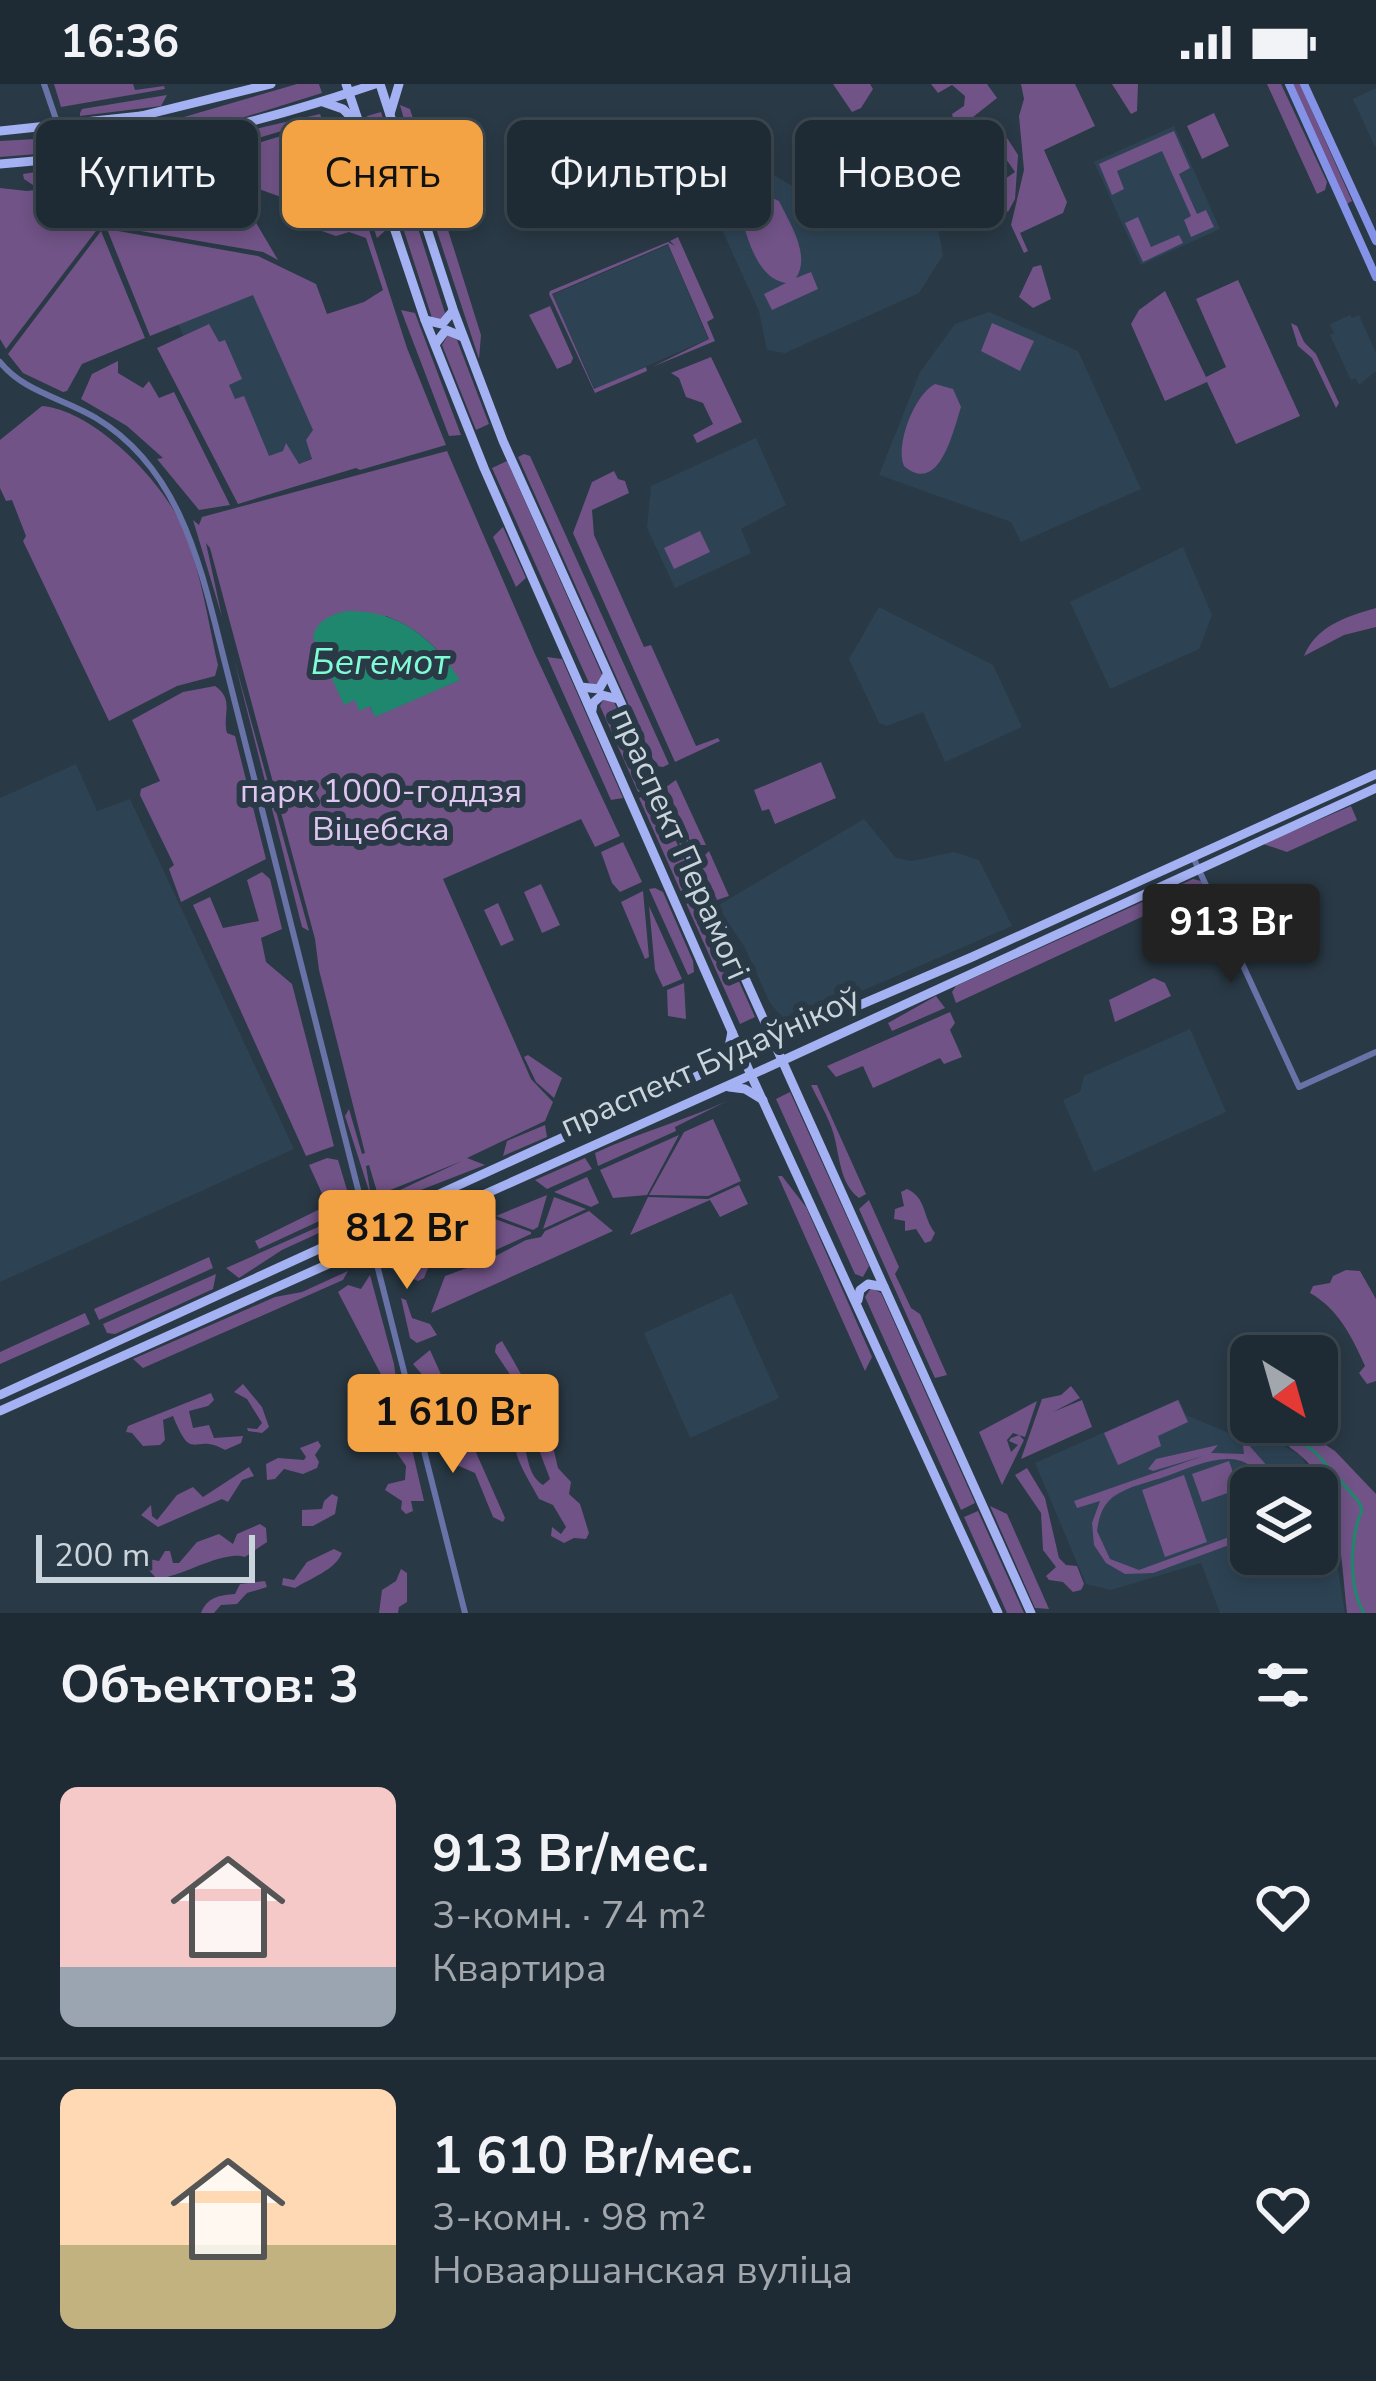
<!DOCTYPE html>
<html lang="ru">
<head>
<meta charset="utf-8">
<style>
	:root { --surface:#1f2b34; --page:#2c3740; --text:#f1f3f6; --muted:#a1a7ac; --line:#3c474f; --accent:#f4a344 }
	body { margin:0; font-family:"Nunito Sans",sans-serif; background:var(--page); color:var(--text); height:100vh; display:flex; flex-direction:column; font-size:45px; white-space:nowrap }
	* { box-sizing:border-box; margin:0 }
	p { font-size:39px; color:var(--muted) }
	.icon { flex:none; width:66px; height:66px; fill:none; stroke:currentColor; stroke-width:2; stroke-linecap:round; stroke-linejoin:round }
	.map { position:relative; height:1529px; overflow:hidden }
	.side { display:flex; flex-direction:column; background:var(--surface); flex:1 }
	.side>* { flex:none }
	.top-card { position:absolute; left:36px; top:36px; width:1305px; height:108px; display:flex; gap:24px }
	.needle { width:78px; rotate:143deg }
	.controls { position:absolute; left:1230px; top:1251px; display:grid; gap:24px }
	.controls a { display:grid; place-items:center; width:108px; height:108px; border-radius:18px; background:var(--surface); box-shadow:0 6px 18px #0003,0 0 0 3px var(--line); font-size:60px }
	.scale { position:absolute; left:36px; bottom:30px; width:219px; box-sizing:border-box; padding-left:12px; border:6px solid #cad4dc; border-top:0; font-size:33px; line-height:42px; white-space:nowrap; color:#cad4dc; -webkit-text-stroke:9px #293945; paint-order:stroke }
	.price { position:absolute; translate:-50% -102px; padding:0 27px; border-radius:12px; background:var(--accent); color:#111; font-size:39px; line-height:78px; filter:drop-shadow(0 3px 6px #0008) }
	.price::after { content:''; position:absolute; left:50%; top:72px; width:36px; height:27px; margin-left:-18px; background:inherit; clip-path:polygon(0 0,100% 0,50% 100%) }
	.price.active { background:#222; color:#fff }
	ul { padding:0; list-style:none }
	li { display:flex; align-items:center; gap:36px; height:300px; padding:0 60px }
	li+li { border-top:3px solid var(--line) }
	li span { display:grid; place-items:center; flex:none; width:336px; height:240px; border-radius:18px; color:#555 }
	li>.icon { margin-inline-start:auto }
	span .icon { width:144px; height:144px; fill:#fffc; stroke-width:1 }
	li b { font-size:51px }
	h2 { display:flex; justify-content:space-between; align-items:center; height:144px; padding:0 60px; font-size:51px }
	.tag { padding:0 42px; border-radius:18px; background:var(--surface); box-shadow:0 6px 18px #0003,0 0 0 3px var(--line); font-size:42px; line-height:108px }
	.tag.active { background:var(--accent); color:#111 }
	.status { display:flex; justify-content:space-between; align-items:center; height:84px; padding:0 60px; background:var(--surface); direction:ltr }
	.status svg { height:33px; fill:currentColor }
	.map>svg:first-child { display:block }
	.built { fill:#2d4354; fill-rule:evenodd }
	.green { fill:#715387; fill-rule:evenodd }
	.water { fill:#1f876d }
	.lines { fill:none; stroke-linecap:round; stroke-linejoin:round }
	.stream { stroke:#1f876d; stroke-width:3 }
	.street { stroke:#6973a8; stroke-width:6 }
	.secondary { stroke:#8493e8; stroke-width:8 }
	.primary { stroke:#a4b1f2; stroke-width:9 }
	.labels { text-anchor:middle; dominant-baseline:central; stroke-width:12; stroke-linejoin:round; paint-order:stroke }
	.park-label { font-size:33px; fill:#dec6f0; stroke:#293945 }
	.street-label { font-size:33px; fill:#cad4dc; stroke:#293945 }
	.water-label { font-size:36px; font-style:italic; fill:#7ffbd5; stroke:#293945 }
</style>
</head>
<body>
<div class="status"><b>16:36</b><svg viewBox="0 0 49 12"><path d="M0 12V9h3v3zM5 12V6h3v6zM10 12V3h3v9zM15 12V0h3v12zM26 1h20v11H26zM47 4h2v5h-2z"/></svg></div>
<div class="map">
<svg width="1376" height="1529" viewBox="0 0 1376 1529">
	<rect width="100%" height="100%" fill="#293945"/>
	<!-- built -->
	<g class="built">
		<polygon points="1376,4 1376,62 1375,63 1353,15"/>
		<polygon points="1174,42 1220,145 1141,181 1094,78"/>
		<polygon points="729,65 815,115 891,80 930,127 938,144 943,171 919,209 785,269 767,266 759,227 692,80"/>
		<polygon points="668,161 708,255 595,305 552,211"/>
		<polygon points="258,207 333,365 249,402 178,240"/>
		<polygon points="989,228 1078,267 1141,405 1021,458 1011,438 879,391 920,288 955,240"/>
		<polygon points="1350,231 1352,234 1359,231 1376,269 1376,287 1359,301 1356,294 1351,296 1330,251 1334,249 1330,240"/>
		<polygon points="756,354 786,421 741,445 751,469 675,504 647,444 651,402"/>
		<polygon points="1183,463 1212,531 1199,565 1110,605 1070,518"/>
		<polygon points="879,523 993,581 1022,643 945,678 923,628 887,642 879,639 849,575"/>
		<polygon points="76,680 97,727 130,715 294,1065 0,1198 0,714"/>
		<polygon points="864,735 896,774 912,777 954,768 979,776 1012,842 799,934 783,934 770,919 744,862 717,822"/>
		<polygon points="1190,945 1226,1028 1094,1088 1063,1016 1080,1008 1084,992"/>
		<polygon points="732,1209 779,1314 690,1354 644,1249"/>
		<path d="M1179 1315 1186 1331 1246 1356 1266 1352 1300 1371 1326 1411 1345 1529H1220L1201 1479 1111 1506 1086 1500 1035 1379ZM1251 1404H1317V1470H1251Z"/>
	</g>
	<!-- green -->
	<g class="green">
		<polygon points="54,0 133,0 135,6 164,2 165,5 61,23"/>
		<polygon points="297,0 319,0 322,9 229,38 144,57 136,47"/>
		<polygon points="833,0 870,0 873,5 861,24 852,28"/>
		<polygon points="931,0 987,0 997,14 939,60 933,53 955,41 952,30 964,22 965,12 952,1 938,9"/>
		<polygon points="1021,0 1075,0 1095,42 1044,66 1067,118 1063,129 1020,149 1028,167 1024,169 1011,141 1024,86 1019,32 1024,15"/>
		<polygon points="1112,0 1138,0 1137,27 1131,30"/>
		<polygon points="1267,0 1281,0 1327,98 1325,106 1317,110"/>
		<polygon points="1290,0 1300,0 1352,117 1345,121"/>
		<polygon points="167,11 161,22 80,32 80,29 82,25"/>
		<polygon points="400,21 410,25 481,251 479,275 426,114"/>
		<polygon points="381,28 445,229 440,236 432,234 367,32"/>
		<polygon points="1214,29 1229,62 1202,75 1187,42"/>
		<polygon points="320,30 322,35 228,63 233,50"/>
		<polygon points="324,39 336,43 407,264 446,361 360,386 356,384 238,420 157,264 209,240 219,258 225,256 242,295 229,301 235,315 244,312 269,372 283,367 286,359 299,380 312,375 306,356 313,346 253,211 150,252 107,145 258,172 316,200 327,230 364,218 383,206 366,154 349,148 336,152 288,135 281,113 245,100 229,73 229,68"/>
		<polygon points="983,41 1000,43 1018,71 1015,115 1008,128 972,98 957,94 953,86 966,76 959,66 947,74 945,71 972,49 976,53 969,59 999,99 1015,88 992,55 988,57"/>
		<polygon points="1174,47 1190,84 1179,90 1197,130 1206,126 1214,143 1191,153 1184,136 1191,132 1162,67 1117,87 1124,105 1112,111 1099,80"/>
		<polygon points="36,55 43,61 37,70 0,73 0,57"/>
		<polygon points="207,57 216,57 221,64 88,89 86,80"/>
		<polygon points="221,69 224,75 209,85 221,91 220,112 236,115 255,137 278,176 263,168 105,141 87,99"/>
		<polygon points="594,73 618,103 591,116"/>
		<polygon points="80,81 77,93 33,101 24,95 23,90"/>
		<polygon points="367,95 387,145 377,154 360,103"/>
		<polygon points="82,100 99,143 6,265 0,255 0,104 27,107"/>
		<polygon points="623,105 659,106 671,136 647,145 640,128 643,122 638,124 631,108 625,110"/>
		<path d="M761 109 779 117C790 140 811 171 796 194L811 188 818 205 772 226 764 210 786 199C758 195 748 156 741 132L746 116Z"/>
		<polygon points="1138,133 1151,163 1179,151 1183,159 1143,178 1125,139"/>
		<polygon points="101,147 145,254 82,280 67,307 63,308 23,289 8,270"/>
		<polygon points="678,153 714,234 707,238 715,257 652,283 709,255 668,160 552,210 594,305 646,283 647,287 595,309 549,210 550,207 668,158 675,162 670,157"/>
		<polygon points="1041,181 1051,215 1033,224 1019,213 1033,183"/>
		<polygon points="1238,196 1300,332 1236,360 1207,298 1165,317 1131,240 1139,226 1165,207 1206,293 1226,283 1196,215"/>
		<polygon points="550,222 573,274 571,279 557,285 529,231"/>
		<polygon points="401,226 415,229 461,351 449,352"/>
		<polygon points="992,239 1034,257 1020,287 981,267"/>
		<polygon points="1291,239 1297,242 1304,258 1316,270 1339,319 1336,324 1312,274 1298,262"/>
		<polygon points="448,251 457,256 489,340 476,346 442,261"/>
		<polygon points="711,273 742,338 697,359 693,351 713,340 703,319 686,313 679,294 671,289"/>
		<polygon points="118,277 118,289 143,304 149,297 159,314 174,308 230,421 199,426 157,375 163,374 127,342 81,315 92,290"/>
		<path d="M935 300 953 305 961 323C953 348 939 412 904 382 895 361 914 311 935 300Z"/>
		<path d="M42 322C89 326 147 383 171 422 198 464 207 533 218 581L215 592 177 602 109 637 23 457 26 452 12 416 6 417 0 404V356Z"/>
		<path d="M447 367 535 570 620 752 595 763 581 735 443 795 531 995 553 1018 545 1037 467 1074 485 1081 377 1123 370 1120 462 1077 378 1111 369 1081 366 1082 371 1113 345 1032 349 1025 362 1070 365 1069 319 886 315 855 210 464 206 459 222 533 193 436 199 441 202 433ZM386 532C420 545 440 565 459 596L375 632 370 622 355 616Z"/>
		<polygon points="524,370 530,372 669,680 663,683 656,682 518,373"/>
		<polygon points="507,377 603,593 598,602 589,599 492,384"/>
		<polygon points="614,387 618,395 625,397 629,409 592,426 594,451 644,563 651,561 696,662 718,654 720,657 675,678 573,449 592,398"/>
		<polygon points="503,443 526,494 516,503 493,453"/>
		<polygon points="700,447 710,468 674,485 664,464"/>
		<path d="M1376 524V543L1344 551 1304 572C1316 543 1344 533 1376 524Z"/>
		<polygon points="547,573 562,575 623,714 611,716"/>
		<polygon points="234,575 309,847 302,843"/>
		<path d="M215 602C235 616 222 630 227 649L235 652 266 775 181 818 169 785 174 781 140 711 141 705 160 697 132 636 183 608Z"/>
		<polygon points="604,614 613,616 652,702 638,708 600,622"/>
		<polygon points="821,678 836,714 775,740 769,725 762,727 754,706"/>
		<polygon points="676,696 706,761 692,761 666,703"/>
		<polygon points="654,708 755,933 740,940 639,714"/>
		<polygon points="1351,722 1357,736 1287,768 1263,760"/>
		<polygon points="623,758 642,798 620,808 612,799 601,768"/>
		<polygon points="709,767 729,812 717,816 699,777"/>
		<polygon points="262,788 270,795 282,845 261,854 266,878 292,900 334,1062 306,1072 193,821 210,813 223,844 259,837 247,796"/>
		<polygon points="1193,795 1201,797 1204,804 956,919 952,908 956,902"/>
		<polygon points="541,800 560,841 542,849 524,808"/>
		<polygon points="655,804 663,808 693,877 694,888 688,891 649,805"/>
		<polygon points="643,807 649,873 645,875 621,818"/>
		<polygon points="498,819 514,856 501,862 484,826"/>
		<polygon points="649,822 682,895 663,903 655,886"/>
		<polygon points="1154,894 1165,899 1171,912 1115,938 1109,916"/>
		<polygon points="684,899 686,935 668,932 667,906"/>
		<polygon points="936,912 945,924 892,947 888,939"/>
		<polygon points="950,928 955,939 950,946 962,973 944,980 940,974 873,1004 863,982 836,993 827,982"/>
		<polygon points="528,971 562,994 554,1014 536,998 524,973"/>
		<path d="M811 1001H817L866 1110 859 1114C839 1099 840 1071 833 1048 828 1032 818 1016 811 1001Z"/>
		<polygon points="790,1008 869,1182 863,1193 855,1190 776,1015"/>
		<path d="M727 1017 675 1043 676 1047 598 1082 595 1069C638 1049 683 1037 727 1017Z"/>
		<polygon points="713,1035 741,1097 708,1112 649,1111 684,1048"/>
		<polygon points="545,1041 547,1053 503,1072 507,1057"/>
		<polygon points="679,1051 647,1111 613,1114 600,1086"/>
		<polygon points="327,1074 338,1076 347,1106 325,1116 309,1081"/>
		<polygon points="585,1074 592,1085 547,1105 535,1096"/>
		<polygon points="778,1092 782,1092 806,1123 872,1273 865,1287"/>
		<polygon points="587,1093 599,1119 591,1123 554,1108"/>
		<polygon points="739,1101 748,1120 720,1133 710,1116 630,1151 648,1113 708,1115"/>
		<path d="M907 1105C927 1114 922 1132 935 1149L931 1157 925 1159 916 1145 905 1147V1137L894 1135 895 1125 904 1122 901 1108Z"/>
		<polygon points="547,1111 538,1143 533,1146 496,1132"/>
		<polygon points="554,1113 586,1125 543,1145"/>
		<polygon points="490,1116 492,1122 482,1134 389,1175 387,1168"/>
		<polygon points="869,1116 899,1183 895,1190 911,1224 920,1230 947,1291 935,1294 929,1281 859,1125"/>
		<polygon points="324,1123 328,1133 259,1165 255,1157"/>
		<polygon points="589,1127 613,1147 431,1229 445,1192 486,1177 526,1156 541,1153 545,1147"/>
		<polygon points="495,1135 531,1148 531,1150 485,1171"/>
		<polygon points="327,1139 332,1143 282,1166 239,1194 226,1184"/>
		<polygon points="438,1159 424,1194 418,1197 390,1184 389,1181"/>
		<polygon points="209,1173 213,1184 99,1236 94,1225"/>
		<path d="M1346 1186 1360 1187 1376 1215V1297L1367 1300 1359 1289 1365 1282C1351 1251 1338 1225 1310 1209L1313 1202 1330 1199 1333 1192Z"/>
		<polygon points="348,1187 343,1196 143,1284 133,1275 275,1213 302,1208"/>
		<polygon points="216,1190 213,1205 115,1250 107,1249 103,1240"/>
		<polygon points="370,1191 394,1280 396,1295 387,1302 338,1208 348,1201 361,1205"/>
		<polygon points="871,1204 881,1209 975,1419 961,1426 865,1213"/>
		<polygon points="401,1214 406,1216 412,1234 430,1240 437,1251 417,1259 410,1254"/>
		<polygon points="85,1229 90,1240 0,1280 0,1268"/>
		<path d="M502 1257C514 1278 544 1326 543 1351L534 1346 517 1319 511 1292 495 1268 496 1261Z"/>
		<polygon points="430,1266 457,1326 459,1354 454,1359 440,1355 425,1294 413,1280"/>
		<polygon points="243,1300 262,1323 269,1343 262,1349 248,1347 247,1344 257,1345 262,1339 247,1315 234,1308"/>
		<polygon points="1071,1302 1080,1314 1053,1328 1082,1316 1092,1343 1021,1375 1042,1315 1061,1311"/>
		<path d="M211 1309 214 1316 208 1322 189 1327 193 1344 209 1341 214 1354 243 1352 241 1359 225 1366C193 1347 193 1382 173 1332L163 1336 165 1356 160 1361 143 1362 132 1349 126 1348 128 1342Z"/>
		<polygon points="403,1312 407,1318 409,1352 424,1417 411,1417 413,1427 406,1430 401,1425 402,1417 385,1406 388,1400 405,1396 406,1382 379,1343 383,1338 396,1342 399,1335 394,1331 374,1329 370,1323 377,1316 390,1321"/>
		<polygon points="1178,1316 1188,1338 1158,1352 1161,1362 1118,1381 1104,1349"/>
		<polygon points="1037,1317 1025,1353 1013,1349 1007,1356 1011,1368 1018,1361 1009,1357 1011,1354 1019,1351 1024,1356 1002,1401 979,1348"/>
		<path d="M1290 1338 1335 1367 1376 1410V1529H1347C1341 1478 1342 1428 1313 1385 1300 1366 1281 1362 1275 1346L1280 1339Z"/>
		<path d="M516 1347C531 1362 523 1388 543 1401L550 1395 539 1366 544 1360 553 1363 558 1384 571 1398 569 1410 580 1420 589 1449 586 1455 574 1454 564 1459 551 1452 552 1443 561 1450 566 1443 553 1421 539 1415C529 1395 509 1369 516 1347Z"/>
		<polygon points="467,1348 505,1434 503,1438 493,1433 475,1389 452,1379 454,1373 463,1374 461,1362"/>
		<polygon points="318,1357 321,1362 315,1371 319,1378 317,1384 303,1390 284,1385 275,1395 267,1396 266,1380 278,1374 304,1376 306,1373 300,1364"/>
		<path d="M1247 1359 1275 1391 1277 1395 1270 1397 1277 1404H1266C1248 1356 1202 1379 1167 1392 1150 1398 1128 1402 1113 1413 1102 1422 1099 1433 1097 1447L1110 1475 1139 1486 1251 1445V1453L1153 1489 1125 1490 1106 1479 1094 1461 1092 1439 1100 1417 1077 1424 1074 1417 1203 1372 1153 1387 1148 1385 1156 1375 1218 1361 1211 1369 1244 1370 1243 1361Z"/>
		<polygon points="1229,1377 1239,1405 1202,1418 1192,1390"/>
		<polygon points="249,1383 254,1392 242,1396 228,1418 222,1415 158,1443 141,1431 151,1421 152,1432 157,1436 177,1411 193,1403 203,1413"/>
		<polygon points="1027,1384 1045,1414 1059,1474 1066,1481 1077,1482 1084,1500 1081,1506 1073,1508 1063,1498 1049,1496 1046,1492 1056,1483 1043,1466 1041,1429 1015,1391"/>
		<polygon points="1184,1391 1207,1458 1165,1473 1142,1406"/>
		<polygon points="332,1410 338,1413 335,1430 313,1442 302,1442 302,1426 322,1425 324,1417"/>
		<polygon points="990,1422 1007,1430 1049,1525 1035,1524"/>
		<polygon points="978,1427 1024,1529 1007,1529 964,1433"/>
		<path d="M260 1440 266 1444 267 1458 245 1473C223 1466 184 1492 157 1495L147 1484 149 1475 159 1477 165 1467H170L173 1479H179L197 1458 219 1450 233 1460 237 1450Z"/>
		<path d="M334 1465 342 1469C335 1486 311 1494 295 1504L282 1501 283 1494 294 1496 307 1478Z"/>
		<polygon points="401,1485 407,1489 407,1518 399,1523 398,1529 379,1529 382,1506 396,1497"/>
		<path d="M265 1497 267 1503 247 1509 237 1520 221 1521 214 1529H201C207 1513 220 1511 235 1510L240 1500Z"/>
	</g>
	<!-- water -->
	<path class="water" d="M346 527C399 526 432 553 460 596L375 633 370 622 359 627 355 616 344 621 313 553C317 536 331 531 346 527Z"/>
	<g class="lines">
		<!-- stream -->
		<path class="stream" d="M1283 1345 1315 1368 1359 1418 1362 1426C1350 1453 1348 1503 1364 1529"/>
		<!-- street -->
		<g class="street">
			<polyline points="44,0 59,44 61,72"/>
			<path d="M0 278C24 308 63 314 96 334 182 386 201 485 224 575L465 1529"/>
			<polyline points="1193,773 1299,1003 1376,968"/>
		</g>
		<!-- secondary -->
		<g class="secondary">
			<polyline points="1289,0 1376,193"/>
			<polyline points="1304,0 1376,157"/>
		</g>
		<!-- primary -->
		<g class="primary">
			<polyline points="346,0 425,236 484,384 751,991 998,1529"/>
			<polyline points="380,0 453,225 503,357 1031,1529"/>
			<polyline points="323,18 343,25 358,40"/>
			<polyline points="390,30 399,0"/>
			<polyline points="141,32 132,47 142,61"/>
			<polyline points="0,47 141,32 271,0"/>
			<path d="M0 80C128 70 253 42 375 0"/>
			<polyline points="425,236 442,240 453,227"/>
			<polyline points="436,259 446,246 463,253"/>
			<polyline points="581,603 599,605 607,591"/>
			<polyline points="592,626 593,619 602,611 618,615"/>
			<polyline points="719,981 728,968 732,948"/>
			<polyline points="729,1003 745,1005 763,1016"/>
			<polyline points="858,1216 860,1206 868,1200 884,1203"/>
			<polyline points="0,1311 743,971 972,873 1376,690"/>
			<polyline points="0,1327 751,991 1376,704"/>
		</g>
	</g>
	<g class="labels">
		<!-- park labels -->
		<g class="park-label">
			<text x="381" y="707">парк 1000-годдзя<tspan x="381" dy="38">Віцебска</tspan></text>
		</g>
		<!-- street labels -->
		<g class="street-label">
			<text transform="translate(680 760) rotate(66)">праспект Перамогі</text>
			<text transform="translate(710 978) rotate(-24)">праспект Будаўнікоў</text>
		</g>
		<!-- water labels -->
		<g class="water-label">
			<text x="380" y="578">Бегемот</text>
		</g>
	</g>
</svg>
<div class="controls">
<a><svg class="needle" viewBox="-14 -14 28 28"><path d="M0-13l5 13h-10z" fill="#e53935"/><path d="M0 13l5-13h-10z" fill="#a1a7ac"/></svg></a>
<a><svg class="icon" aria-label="layers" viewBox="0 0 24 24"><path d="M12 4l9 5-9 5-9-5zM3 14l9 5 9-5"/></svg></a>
</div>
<div class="scale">200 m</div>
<b class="price active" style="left:1231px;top:902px">913 Br</b>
<b class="price" style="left:407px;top:1208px">812 Br</b>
<b class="price" style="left:453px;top:1392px">1 610 Br</b>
<div class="top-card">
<a class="tag">Купить</a>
<a class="tag active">Снять</a>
<a class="tag">Фильтры</a>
<a class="tag">Новое</a>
</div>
</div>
<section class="side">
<h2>Объектов: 3<svg class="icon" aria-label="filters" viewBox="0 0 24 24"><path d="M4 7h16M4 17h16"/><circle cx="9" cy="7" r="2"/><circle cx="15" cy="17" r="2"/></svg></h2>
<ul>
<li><span style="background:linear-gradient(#f6c9c9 75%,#9aa5b1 0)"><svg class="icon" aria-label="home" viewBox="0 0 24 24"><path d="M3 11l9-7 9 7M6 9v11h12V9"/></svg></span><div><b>913 Br/мес.</b><p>3-комн. · 74 m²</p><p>Квартира</p></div><svg class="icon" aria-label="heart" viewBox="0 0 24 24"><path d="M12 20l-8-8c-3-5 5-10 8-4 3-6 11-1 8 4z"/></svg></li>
<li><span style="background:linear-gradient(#ffd9b3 65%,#c2b280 0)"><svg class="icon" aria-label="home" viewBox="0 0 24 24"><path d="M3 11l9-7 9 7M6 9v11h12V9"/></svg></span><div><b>1 610 Br/мес.</b><p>3-комн. · 98 m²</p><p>Новааршанская вуліца</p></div><svg class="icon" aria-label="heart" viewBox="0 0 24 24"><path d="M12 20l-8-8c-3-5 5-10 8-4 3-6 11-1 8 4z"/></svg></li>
</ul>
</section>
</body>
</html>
